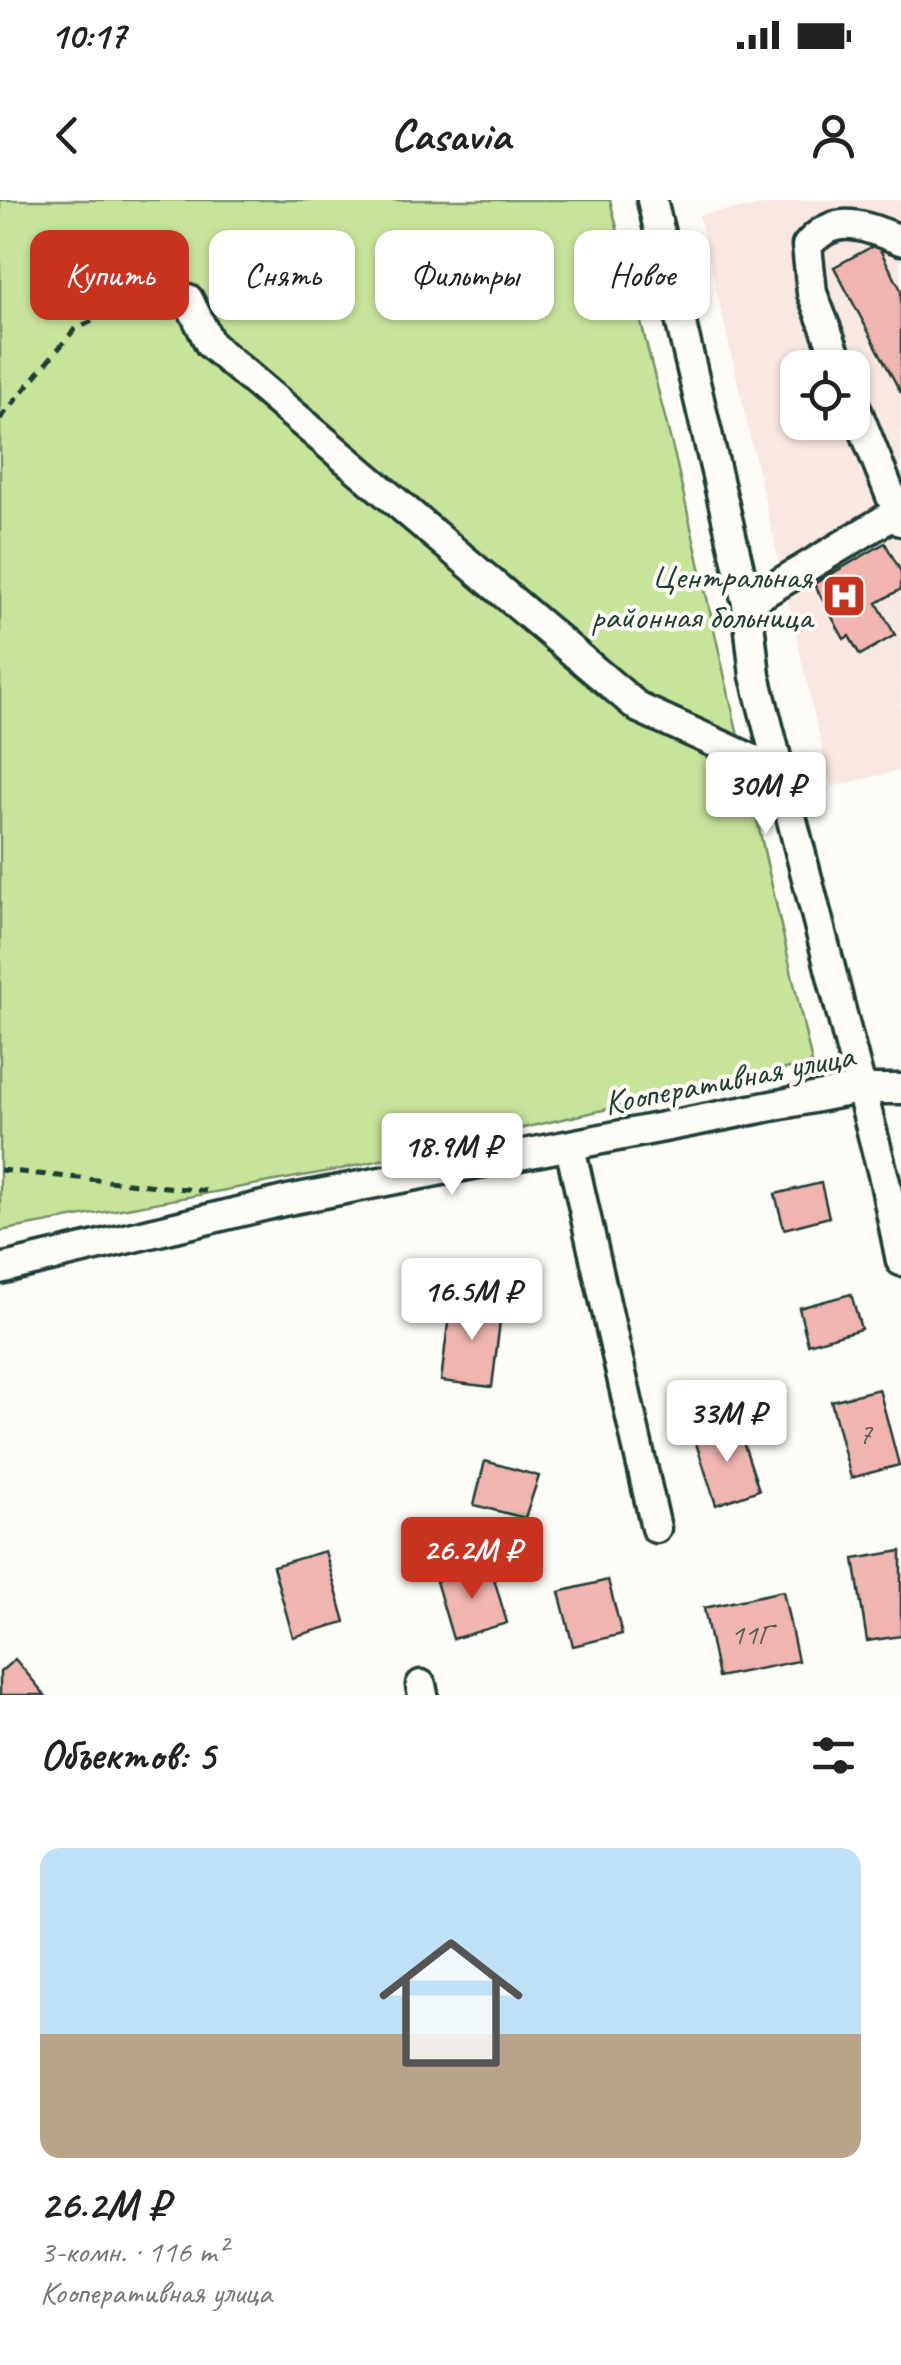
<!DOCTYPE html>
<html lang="ru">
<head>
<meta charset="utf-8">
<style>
	:root { --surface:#fff; --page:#f6f6f6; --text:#222; --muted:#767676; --accent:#c8321e }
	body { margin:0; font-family:Caveat,sans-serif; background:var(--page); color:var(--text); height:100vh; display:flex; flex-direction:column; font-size:38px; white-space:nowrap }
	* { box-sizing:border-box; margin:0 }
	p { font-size:32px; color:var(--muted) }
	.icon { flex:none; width:55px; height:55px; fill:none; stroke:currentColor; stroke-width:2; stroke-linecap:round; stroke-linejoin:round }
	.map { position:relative; height:1495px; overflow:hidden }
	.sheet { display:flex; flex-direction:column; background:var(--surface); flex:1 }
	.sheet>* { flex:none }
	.guide { position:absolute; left:30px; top:30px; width:842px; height:90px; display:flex; gap:20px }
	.controls { position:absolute; left:780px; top:150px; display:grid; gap:20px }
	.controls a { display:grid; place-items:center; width:90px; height:90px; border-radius:20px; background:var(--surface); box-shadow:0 2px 8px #0004; font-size:50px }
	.price { position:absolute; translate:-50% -85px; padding:0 22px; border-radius:10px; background:#fff; color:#222; font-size:32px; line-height:65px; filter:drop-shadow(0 2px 5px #0008) }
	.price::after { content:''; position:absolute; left:50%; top:60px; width:30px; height:22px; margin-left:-15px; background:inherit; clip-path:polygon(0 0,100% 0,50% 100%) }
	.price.selected { background:var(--accent); color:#fff }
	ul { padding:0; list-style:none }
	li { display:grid; align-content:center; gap:20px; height:530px; padding:0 40px }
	li span { display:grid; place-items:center; height:310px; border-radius:20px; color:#555 }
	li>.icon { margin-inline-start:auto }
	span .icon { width:180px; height:180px; fill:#fffc; stroke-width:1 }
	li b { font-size:42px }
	h2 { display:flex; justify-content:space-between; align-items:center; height:120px; padding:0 40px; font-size:42px }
	.pill { padding:0 35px; border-radius:20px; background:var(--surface); box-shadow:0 2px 8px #0004; font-size:35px; line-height:90px }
	.pill.selected { background:var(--accent); color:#fff }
	.status { display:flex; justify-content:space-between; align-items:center; height:70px; padding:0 50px; background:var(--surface); direction:ltr }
	.status svg { height:28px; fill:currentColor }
	header { display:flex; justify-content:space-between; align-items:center; height:130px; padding:0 40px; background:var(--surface); font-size:45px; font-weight:600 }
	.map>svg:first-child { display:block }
	.built { fill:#f9e7e2; fill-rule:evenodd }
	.green { fill:#c8e49b; stroke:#749068; stroke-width:2.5 }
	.building { fill:#f0b5b1; stroke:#1f3d34; stroke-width:2.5 }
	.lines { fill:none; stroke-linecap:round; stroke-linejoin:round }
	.minor-casing { stroke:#1f3d34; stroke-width:35 }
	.path { stroke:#1f3d34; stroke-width:5; stroke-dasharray:10 8; stroke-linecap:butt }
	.minor { stroke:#fdfcf7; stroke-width:28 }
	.labels { text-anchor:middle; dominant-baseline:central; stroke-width:8; stroke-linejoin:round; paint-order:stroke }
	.number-label { font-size:30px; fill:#535b53 }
	.poi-label { font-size:35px; fill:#1f3d34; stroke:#fdfcf7; text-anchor:end }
	.street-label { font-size:35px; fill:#1f3d34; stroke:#fdfcf7 }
</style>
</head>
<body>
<div class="status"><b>10:17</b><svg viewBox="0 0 49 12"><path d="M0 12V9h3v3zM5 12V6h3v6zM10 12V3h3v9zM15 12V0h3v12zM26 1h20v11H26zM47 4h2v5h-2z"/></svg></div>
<header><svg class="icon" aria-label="back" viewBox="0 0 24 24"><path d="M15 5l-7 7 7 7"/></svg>Casavia<svg class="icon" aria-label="person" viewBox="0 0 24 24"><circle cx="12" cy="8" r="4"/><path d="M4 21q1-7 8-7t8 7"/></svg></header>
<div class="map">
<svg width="901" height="1495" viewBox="0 0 901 1495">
	<rect width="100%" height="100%" fill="#fdfcf7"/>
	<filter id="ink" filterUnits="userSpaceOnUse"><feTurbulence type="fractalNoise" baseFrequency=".01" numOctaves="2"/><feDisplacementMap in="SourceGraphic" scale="20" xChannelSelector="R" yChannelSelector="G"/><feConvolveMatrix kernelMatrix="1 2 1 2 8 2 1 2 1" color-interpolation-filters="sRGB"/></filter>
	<g filter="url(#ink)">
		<!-- built -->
		<path class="built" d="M796 0H901V570L831 587 699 15ZM798 168H852V222H798Z"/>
		<!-- green -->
		<polygon class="green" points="0,0 610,0 676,261 812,863 341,969 0,1031"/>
		<!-- building -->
		<g class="building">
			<polygon points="877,44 901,90 901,193 834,67"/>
			<polygon points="885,343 901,372 901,389 877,403 895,435 860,455 849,436 844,439 814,384"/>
			<polygon points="821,983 829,1017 784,1029 775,994"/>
			<polygon points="851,1094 861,1129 808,1144 799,1108"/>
			<polygon points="451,1099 502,1105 492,1187 441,1181"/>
			<polygon points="879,1189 899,1265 851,1278 831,1201"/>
			<polygon points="738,1226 759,1290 716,1305 695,1240"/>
			<polygon points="485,1261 539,1276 525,1318 474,1305"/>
			<polygon points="325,1351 345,1422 293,1437 273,1366"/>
			<polygon points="901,1351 901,1436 867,1441 854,1359"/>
			<polygon points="490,1365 507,1423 453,1439 436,1381"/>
			<polygon points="608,1380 622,1434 573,1446 559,1392"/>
			<polygon points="783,1391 798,1461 718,1477 704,1408"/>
			<polygon points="15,1459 45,1495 0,1495 0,1472"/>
		</g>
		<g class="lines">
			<defs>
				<g id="minor">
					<polyline points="652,0 747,403"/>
					<polyline points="188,99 210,144 639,508 778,571"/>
					<path d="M841 168 812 93 807 46C836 11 865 27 901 40"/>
					<polyline points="852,199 901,321"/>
					<polyline points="896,313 747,403 755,476 885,982 901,1061"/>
					<polyline points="570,947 656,1328"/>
					<polyline points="0,1069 288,1000 859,889 901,889"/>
					<polyline points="421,1485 423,1495"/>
				</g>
			</defs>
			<!-- minor casing -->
			<use href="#minor" class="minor-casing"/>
			<!-- path -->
			<g class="path">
				<polyline points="0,219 74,130 156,90 166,93"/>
				<polyline points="0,970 206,991"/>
			</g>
			<!-- minor -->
			<use href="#minor" class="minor"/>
		</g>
	</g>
	<!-- icons -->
	<defs>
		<symbol id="hospital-square" viewBox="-11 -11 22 22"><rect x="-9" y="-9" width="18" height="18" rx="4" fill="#c8321e" stroke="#fdfcf7"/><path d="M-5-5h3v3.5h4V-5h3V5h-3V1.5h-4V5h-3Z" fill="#fff"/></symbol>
	</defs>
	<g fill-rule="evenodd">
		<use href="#hospital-square" x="819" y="371" width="50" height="50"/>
	</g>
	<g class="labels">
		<!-- number labels -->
		<g class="number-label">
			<text x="865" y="1233">7</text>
			<text x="751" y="1434">11Г</text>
		</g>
		<!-- poi labels -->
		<g class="poi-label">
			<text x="812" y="376">Центральная<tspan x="812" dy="40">районная больница</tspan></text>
		</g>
		<!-- street labels -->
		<g class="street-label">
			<text transform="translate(729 879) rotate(-11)">Кооперативная улица</text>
		</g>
	</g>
</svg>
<div class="controls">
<a><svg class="icon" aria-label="locate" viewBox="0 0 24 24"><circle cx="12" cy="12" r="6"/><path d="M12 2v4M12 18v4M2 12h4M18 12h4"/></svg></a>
</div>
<b class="price" style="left:766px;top:637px">30M ₽</b>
<b class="price" style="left:452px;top:998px">18.9M ₽</b>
<b class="price" style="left:472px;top:1143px">16.5M ₽</b>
<b class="price" style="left:727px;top:1265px">33M ₽</b>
<b class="price selected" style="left:472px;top:1402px">26.2M ₽</b>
<div class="guide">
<a class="pill selected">Купить</a>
<a class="pill">Снять</a>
<a class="pill">Фильтры</a>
<a class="pill">Новое</a>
</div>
</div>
<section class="sheet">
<h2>Объектов: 5<svg class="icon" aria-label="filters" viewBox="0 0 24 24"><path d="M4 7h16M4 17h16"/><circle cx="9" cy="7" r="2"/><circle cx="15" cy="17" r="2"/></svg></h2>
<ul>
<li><span style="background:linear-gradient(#bfe0f5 60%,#b9a48a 0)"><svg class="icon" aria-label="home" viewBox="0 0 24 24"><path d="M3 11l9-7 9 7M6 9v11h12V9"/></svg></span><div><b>26.2M ₽</b><p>3-комн. · 116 m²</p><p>Кооперативная улица</p></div></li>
</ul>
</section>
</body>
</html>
